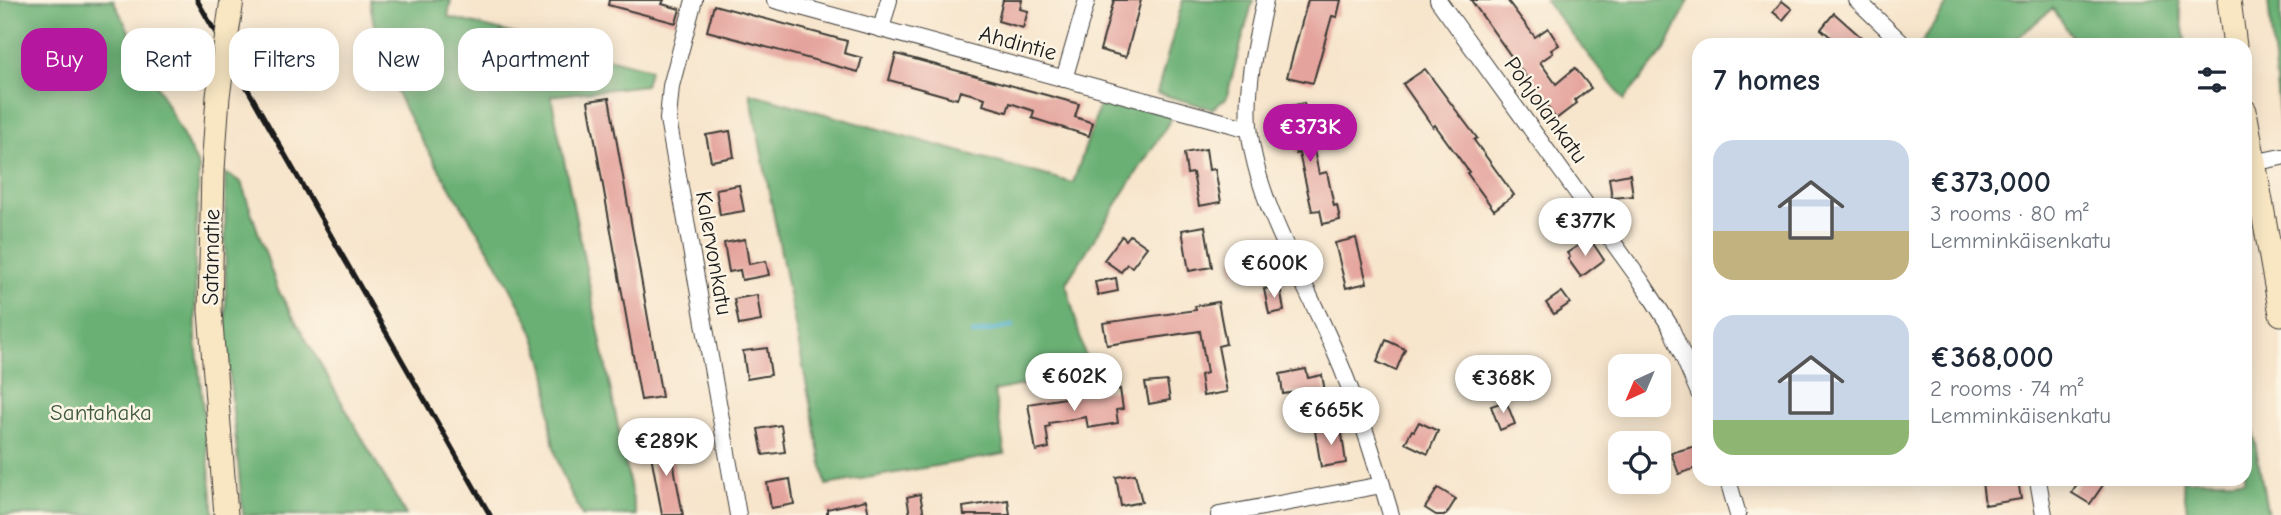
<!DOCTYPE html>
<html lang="en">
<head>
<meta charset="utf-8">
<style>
	:root { --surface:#fff; --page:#f2f2f3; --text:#1f2937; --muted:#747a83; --accent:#b5179e }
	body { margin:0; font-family:"Comic Neue",sans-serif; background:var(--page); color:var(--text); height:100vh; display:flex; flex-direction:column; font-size:26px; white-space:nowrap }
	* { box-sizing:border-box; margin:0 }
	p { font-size:23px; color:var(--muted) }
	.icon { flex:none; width:38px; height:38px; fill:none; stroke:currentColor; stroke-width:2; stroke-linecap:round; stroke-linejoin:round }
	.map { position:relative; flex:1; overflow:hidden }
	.drawer { position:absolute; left:1692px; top:38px; width:560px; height:448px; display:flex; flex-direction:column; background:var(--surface); border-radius:21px; box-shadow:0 4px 18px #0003 }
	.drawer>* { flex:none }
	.banner { position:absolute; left:21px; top:28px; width:665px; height:63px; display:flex; gap:14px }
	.needle { width:46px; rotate:224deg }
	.controls { position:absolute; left:1608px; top:354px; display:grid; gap:14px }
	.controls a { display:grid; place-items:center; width:63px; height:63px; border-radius:14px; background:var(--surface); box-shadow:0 4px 18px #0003; font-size:35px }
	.price { position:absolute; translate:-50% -60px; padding:0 16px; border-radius:24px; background:#fff; color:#222; font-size:23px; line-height:46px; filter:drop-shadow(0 2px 4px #0008) }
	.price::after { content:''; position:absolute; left:50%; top:42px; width:21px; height:16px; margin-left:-10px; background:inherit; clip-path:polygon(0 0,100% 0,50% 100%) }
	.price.selected { background:var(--accent); color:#fff }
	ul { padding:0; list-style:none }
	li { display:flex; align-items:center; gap:21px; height:175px; padding:0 21px }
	li span { display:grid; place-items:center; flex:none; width:196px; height:140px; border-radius:21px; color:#555 }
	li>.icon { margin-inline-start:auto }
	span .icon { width:84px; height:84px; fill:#fffc; stroke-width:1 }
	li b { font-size:30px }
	h2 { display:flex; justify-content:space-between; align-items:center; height:84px; padding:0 21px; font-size:30px }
	.tag { padding:0 24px; border-radius:21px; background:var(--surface); box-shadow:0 4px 18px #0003; font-size:24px; line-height:63px }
	.tag.selected { background:var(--accent); color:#fff }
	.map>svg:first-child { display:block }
	.forest { fill:#6bb075; stroke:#446648; stroke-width:2 }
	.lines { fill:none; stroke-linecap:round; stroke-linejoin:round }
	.stream { stroke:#4eafcd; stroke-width:5 }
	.building { fill:#e4a39c }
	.street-casing { stroke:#3d3a36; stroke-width:18 }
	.secondary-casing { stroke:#3d3a36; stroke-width:25 }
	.street { stroke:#fff; stroke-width:16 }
	.secondary { stroke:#f9e7c3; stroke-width:23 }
	.rail { stroke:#1c1c1c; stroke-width:5 }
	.secondary-bridge-casing { stroke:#3d3a36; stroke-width:25; stroke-linecap:butt }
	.secondary-bridge { stroke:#f9e7c3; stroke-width:23 }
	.labels { text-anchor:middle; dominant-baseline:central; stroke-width:5; stroke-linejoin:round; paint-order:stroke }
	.street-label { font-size:23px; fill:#1c1c1c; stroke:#fcf5e5 }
	.park-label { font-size:23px; fill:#405a42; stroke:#fcf5e5 }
</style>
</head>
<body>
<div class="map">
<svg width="2281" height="515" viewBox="0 0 2281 515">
	<rect width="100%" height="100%" fill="#fcf5e5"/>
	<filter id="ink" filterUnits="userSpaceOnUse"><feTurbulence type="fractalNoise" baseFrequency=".0143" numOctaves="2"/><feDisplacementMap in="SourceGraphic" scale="14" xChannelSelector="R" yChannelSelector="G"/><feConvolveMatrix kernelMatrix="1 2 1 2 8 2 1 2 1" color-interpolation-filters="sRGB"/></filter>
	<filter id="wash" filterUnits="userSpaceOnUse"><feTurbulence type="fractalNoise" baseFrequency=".00686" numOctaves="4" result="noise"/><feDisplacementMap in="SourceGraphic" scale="28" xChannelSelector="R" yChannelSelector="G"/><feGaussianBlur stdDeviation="1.57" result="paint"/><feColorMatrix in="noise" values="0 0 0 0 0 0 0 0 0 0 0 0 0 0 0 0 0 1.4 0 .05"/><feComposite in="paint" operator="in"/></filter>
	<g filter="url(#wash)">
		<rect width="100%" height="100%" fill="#f7e5cc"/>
		<!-- forest -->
		<g class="forest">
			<polygon points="0,0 113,0 199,167 195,256 196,341 214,515 0,515"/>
			<path d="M370 0H451L448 17 650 69 645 85 551 96 636 515H582C569 490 556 465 552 436 549 417 550 397 547 378 545 363 538 346 533 332 527 317 518 303 511 289 464 198 381 104 370 0Z"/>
			<polygon points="1183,0 1253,0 1226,99 1212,109 1157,93"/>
			<polygon points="1545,0 1689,0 1665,50 1624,100"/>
			<polygon points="1950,0 2178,0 2186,45 2077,45 2053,8 2009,45 1920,45"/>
			<polygon points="2268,0 2281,0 2281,132"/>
			<polygon points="750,93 1073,183 1102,98 1173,116 1066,283 1089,371 994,391 1005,454 826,485"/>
			<polygon points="225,173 241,182 278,290 406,515 243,515 226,338"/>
			<polygon points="2245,387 2268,515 2188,515 2182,480 2245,480"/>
		</g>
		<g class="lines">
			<!-- stream -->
			<polyline class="stream" points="973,334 1013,326"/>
		</g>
		<g id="blocks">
			<!-- building -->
			<g class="building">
				<polygon points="609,0 664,0 662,4 680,9 676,23 608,5"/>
				<polygon points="1003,0 1022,0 1020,9 1028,11 1023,28 998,21"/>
				<polygon points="1114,0 1141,0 1126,57 1100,50"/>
				<polygon points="1308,0 1341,0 1337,17 1332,16 1313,83 1287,77"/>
				<polygon points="1471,0 1507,0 1535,37 1548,28 1559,45 1551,50 1553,53 1540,62 1556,84 1575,68 1591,88 1575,100 1577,103 1556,119"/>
				<polygon points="1782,1 1792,9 1783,20 1773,12"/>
				<polygon points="714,5 847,41 844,53 862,58 858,72 707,31"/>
				<polygon points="1834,13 1871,46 1825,46 1832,38 1821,29"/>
				<polygon points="896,54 1079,104 1075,117 1093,123 1089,136 1032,118 1034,111 1010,103 1007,112 983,105 985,98 960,91 957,99 889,80"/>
				<polygon points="1425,69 1477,138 1474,140 1514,195 1494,210 1467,173 1469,172 1435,125 1433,127 1403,84"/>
				<polygon points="609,98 662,397 641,400 588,101"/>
				<polygon points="1304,103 1319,174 1327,172 1334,206 1337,205 1340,220 1323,224 1320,210 1312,211 1299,153 1296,154 1292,135 1288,136 1282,108"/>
				<polygon points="730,131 734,157 711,161 706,135"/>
				<polygon points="1206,149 1209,170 1215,169 1221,202 1199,206 1193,173 1187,174 1184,153"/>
				<polygon points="1630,174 1633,196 1612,198 1609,178"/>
				<polygon points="739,185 744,211 720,215 716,189"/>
				<polygon points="1205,226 1212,267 1189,271 1182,230"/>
				<polygon points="1130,235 1147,247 1132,267 1127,264 1121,272 1104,260 1122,236 1126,240"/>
				<polygon points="1356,238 1367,283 1346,288 1335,243"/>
				<polygon points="745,239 749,264 766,261 769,275 742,280 740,270 729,272 724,243"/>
				<polygon points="1587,240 1590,244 1592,242 1604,260 1581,277 1568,259 1570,257 1567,253"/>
				<polygon points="1274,251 1276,264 1233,272 1231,259"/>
				<polygon points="1116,278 1118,291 1098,295 1095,282"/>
				<polygon points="1280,286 1284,311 1269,314 1264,289"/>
				<polygon points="1562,292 1570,303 1554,314 1546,303"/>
				<polygon points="757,295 761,321 739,325 734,299"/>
				<polygon points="1218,302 1226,344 1218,346 1227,392 1203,396 1200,375 1207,373 1200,331 1107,345 1103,323 1196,310 1195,306"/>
				<polygon points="1386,340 1405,349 1396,371 1377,362"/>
				<polygon points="767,348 771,375 747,379 743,351"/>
				<polygon points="1306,369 1308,378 1322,375 1326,397 1305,400 1303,391 1283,394 1280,374"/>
				<polygon points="1167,381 1170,400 1149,404 1145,383"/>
				<polygon points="1120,389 1123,409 1116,410 1118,423 1088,428 1086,417 1049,423 1050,426 1046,427 1049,448 1036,451 1028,404"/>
				<polygon points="1506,401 1515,424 1500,430 1491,406"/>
				<polygon points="1419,422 1438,431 1428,454 1405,443 1412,430 1414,431"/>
				<polygon points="781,425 785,452 763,455 758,429"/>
				<polygon points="1341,427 1346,463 1321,467 1315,431"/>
				<polygon points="670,440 676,478 683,515 662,515 659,498 649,444"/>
				<polygon points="1699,445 1699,467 1679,474 1671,453"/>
				<polygon points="1135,474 1142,502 1121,506 1116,477"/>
				<polygon points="790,479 794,504 771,508 767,483"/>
				<polygon points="2003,480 2004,483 2018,480 2021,499 1985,505 1982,482"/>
				<polygon points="2080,480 2095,480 2103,485 2090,504 2072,493"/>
				<polygon points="1438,488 1456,499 1446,515 1436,515 1425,508"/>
				<polygon points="920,494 924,515 910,515 907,497"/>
				<polygon points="866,500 869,515 827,515 827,509"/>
				<polygon points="1008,500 1010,515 964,515 963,507"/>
			</g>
		</g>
	</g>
	<g filter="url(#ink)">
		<use href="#blocks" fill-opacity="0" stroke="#3d3a36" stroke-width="2"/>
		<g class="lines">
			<defs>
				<g id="street">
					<polyline points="694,0 671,86 668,119 738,515"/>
					<polyline points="775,0 1249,129"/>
					<path d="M1265 0C1256 42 1246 82 1249 126 1255 195 1295 263 1323 325 1352 386 1372 450 1391 515"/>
					<polyline points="1438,0 1641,281 1670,326 1699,393"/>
					<polyline points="1857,0 1905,46"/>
					<polyline points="881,29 889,0"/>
					<polyline points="1064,79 1087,0"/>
					<polyline points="2253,163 2281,157"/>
					<polyline points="1728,480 1738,515"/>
					<polyline points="2038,480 2044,515"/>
					<polyline points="1219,515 1382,485"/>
				</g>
				<g id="secondary">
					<polyline points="2229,0 2235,46"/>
					<polyline points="2245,111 2281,314"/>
					<polyline points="213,170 210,311 226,515"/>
				</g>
			</defs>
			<!-- street casing -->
			<use href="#street" class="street-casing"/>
			<!-- secondary casing -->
			<use href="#secondary" class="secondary-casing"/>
			<!-- street -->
			<use href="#street" class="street"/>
			<!-- secondary -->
			<use href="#secondary" class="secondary"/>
			<!-- rail -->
			<polyline class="rail" points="197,0 490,515"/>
			<defs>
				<polyline id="secondary-bridge" points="213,170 218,96 232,0"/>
			</defs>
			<!-- secondary-bridge casing -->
			<use href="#secondary-bridge" class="secondary-bridge-casing"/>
			<!-- secondary-bridge -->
			<use href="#secondary-bridge" class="secondary-bridge"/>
		</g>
	</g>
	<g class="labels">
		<!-- street labels -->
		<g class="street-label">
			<text transform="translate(1018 43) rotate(15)">Ahdintie</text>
			<text transform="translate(1546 110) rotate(54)">Pohjolankatu</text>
			<text transform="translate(714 253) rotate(80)">Kalervonkatu</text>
			<text transform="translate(211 257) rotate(-89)">Satamatie</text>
		</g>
		<!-- park labels -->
		<g class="park-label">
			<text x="101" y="412">Santahaka</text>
		</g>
	</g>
</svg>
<div class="controls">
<a><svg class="needle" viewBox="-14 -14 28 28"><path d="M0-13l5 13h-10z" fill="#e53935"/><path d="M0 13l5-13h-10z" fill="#747a83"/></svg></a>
<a><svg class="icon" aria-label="locate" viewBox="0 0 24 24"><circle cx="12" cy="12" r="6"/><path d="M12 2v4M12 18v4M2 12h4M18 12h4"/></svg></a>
</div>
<b class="price selected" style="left:1310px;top:164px">€373K</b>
<b class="price" style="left:1585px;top:258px">€377K</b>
<b class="price" style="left:1274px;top:300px">€600K</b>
<b class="price" style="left:1074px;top:413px">€602K</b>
<b class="price" style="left:1503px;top:415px">€368K</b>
<b class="price" style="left:1331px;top:447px">€665K</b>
<b class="price" style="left:666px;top:478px">€289K</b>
<div class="banner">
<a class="tag selected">Buy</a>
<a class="tag">Rent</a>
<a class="tag">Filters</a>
<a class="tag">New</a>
<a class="tag">Apartment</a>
</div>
<section class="drawer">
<h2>7 homes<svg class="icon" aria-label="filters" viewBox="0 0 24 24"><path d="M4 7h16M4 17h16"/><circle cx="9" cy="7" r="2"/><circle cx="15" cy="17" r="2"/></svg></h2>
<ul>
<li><span style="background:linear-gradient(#c9d6e8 65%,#c2b280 0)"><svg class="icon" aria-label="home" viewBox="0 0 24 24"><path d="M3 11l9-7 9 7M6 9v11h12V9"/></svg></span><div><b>€373,000</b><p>3 rooms · 80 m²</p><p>Lemminkäisenkatu</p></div></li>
<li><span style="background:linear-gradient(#c9d6e8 75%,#8fb573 0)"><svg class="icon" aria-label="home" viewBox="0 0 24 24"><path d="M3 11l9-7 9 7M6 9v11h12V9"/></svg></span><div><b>€368,000</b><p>2 rooms · 74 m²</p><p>Lemminkäisenkatu</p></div></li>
</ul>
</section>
</div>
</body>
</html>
